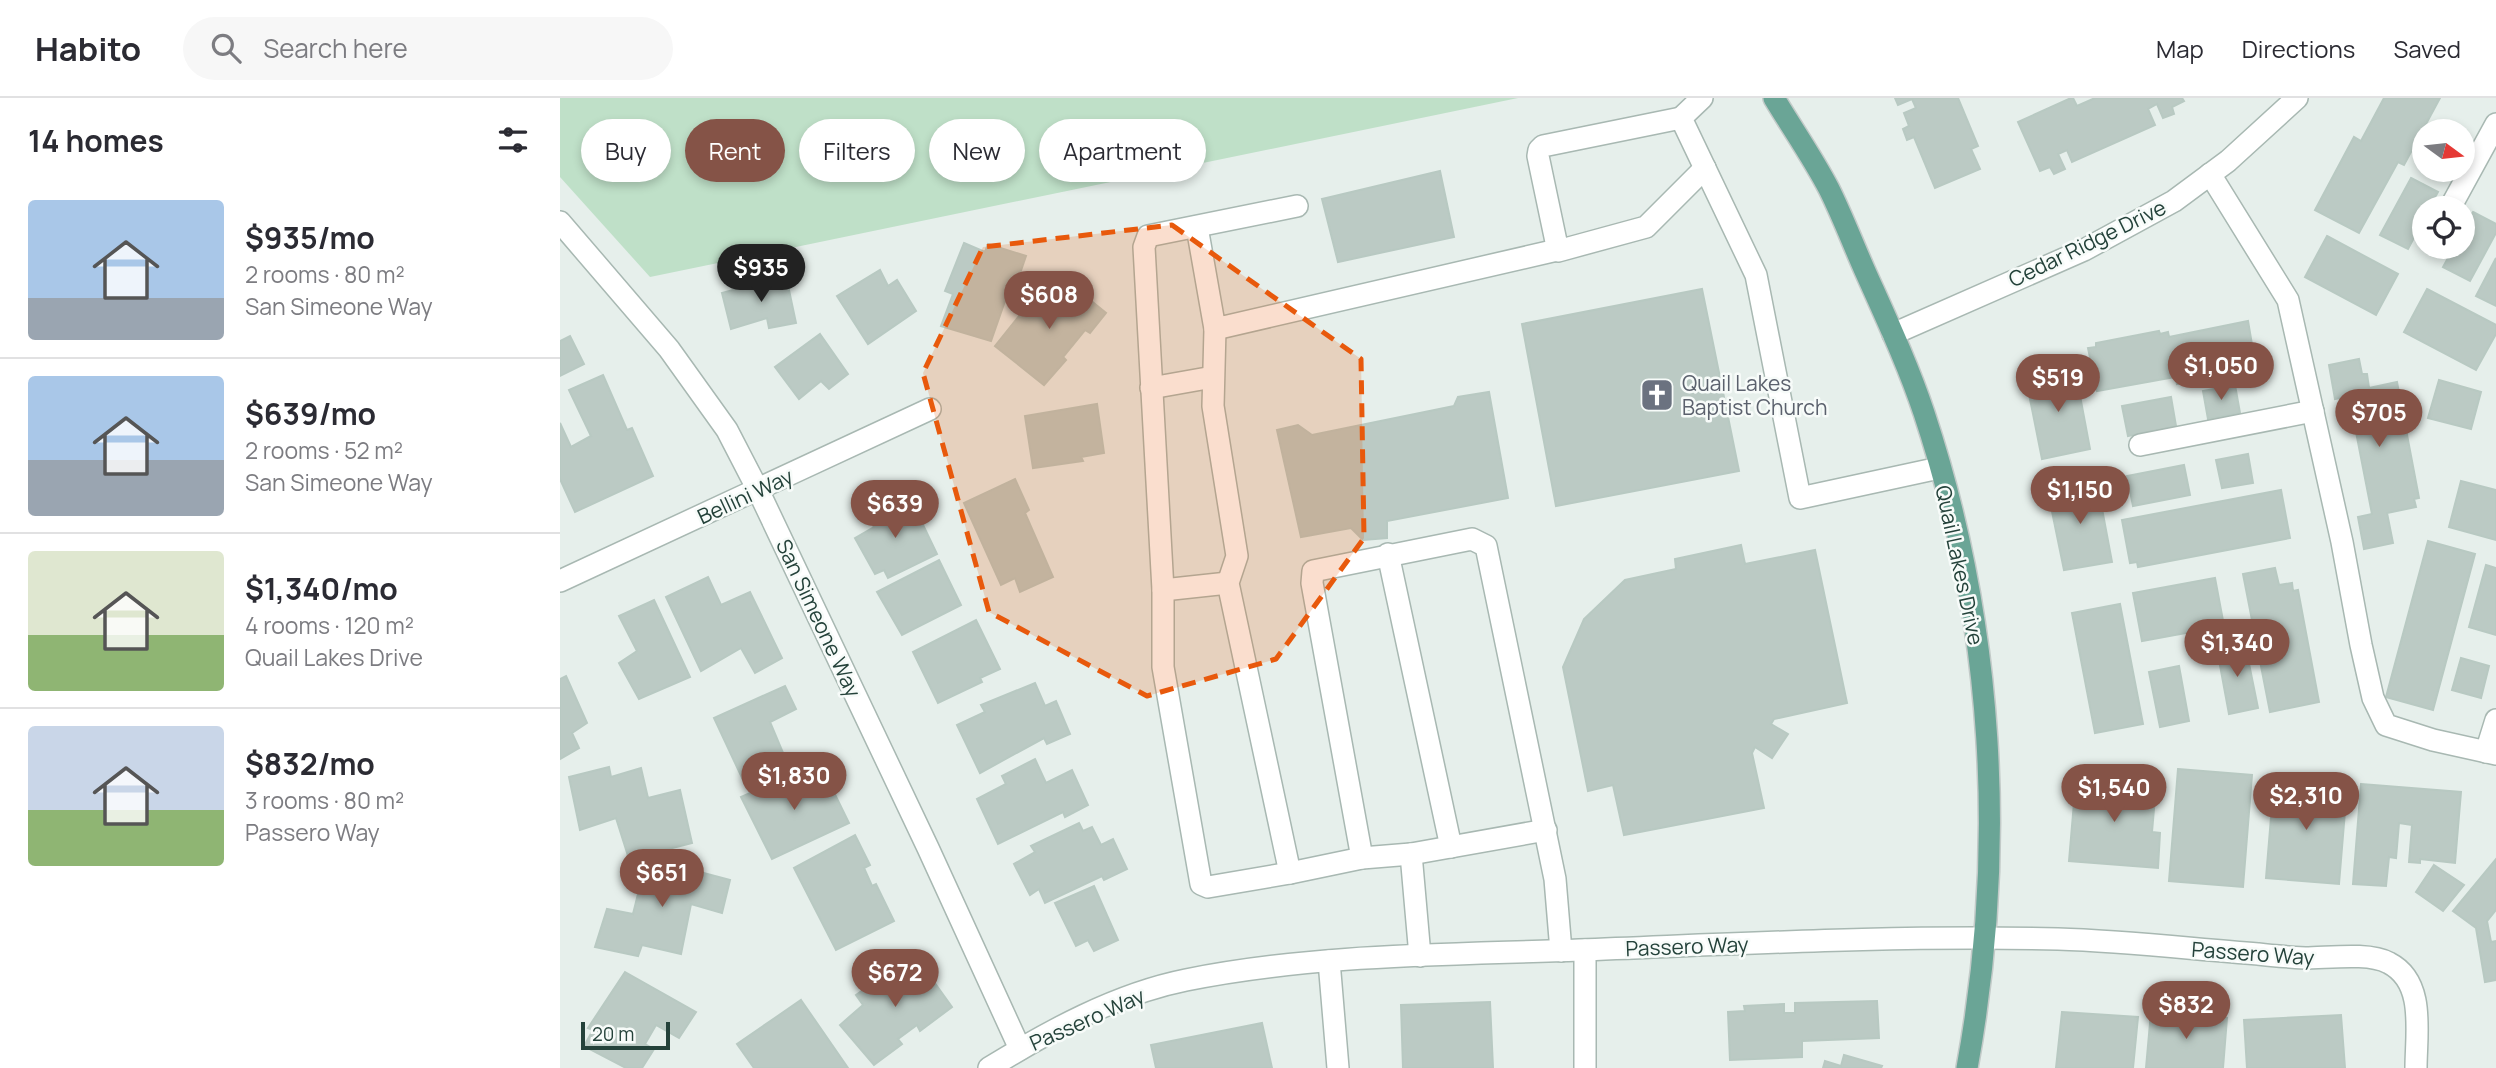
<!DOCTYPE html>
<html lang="en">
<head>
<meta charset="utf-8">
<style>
	:root { --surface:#fff; --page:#f7f7f7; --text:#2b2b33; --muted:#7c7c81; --line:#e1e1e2; --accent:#855347 }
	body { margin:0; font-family:Manrope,sans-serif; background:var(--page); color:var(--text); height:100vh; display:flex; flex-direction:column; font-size:26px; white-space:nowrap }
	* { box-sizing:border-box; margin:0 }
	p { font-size:23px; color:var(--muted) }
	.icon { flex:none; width:38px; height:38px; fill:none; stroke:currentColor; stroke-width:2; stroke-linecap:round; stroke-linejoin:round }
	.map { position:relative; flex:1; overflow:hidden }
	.drawer { display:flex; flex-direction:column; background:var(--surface); width:560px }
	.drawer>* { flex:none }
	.guide { position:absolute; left:21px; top:21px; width:665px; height:63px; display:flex; gap:14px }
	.needle { width:46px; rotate:105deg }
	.buttons { position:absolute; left:1852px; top:21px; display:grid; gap:14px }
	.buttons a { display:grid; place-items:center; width:63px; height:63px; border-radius:50%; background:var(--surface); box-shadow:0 4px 10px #0003; font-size:35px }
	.scale { position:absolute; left:21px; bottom:18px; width:89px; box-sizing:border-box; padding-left:7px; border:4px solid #24423a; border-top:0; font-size:19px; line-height:24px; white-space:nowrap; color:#24423a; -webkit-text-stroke:5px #f7fbf9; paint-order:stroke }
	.price { position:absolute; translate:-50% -60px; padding:0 16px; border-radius:24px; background:var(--accent); color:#fff; font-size:23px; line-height:46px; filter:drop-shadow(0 2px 4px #0008) }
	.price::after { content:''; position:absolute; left:50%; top:42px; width:21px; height:16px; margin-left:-10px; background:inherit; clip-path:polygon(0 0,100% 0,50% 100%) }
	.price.on { background:#222; color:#fff }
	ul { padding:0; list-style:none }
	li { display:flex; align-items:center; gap:21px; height:175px; padding:0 28px }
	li+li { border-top:2px solid var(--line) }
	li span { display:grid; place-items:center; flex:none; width:196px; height:140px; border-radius:7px; color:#555 }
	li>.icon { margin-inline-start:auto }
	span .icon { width:84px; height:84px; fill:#fffc; stroke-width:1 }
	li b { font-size:30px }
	h2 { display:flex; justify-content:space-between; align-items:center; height:84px; padding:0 28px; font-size:30px }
	.tag { padding:0 24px; border-radius:32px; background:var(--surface); box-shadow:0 4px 10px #0003; font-size:24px; line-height:63px }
	.tag.on { background:var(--accent); color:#fff }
	header { display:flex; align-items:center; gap:42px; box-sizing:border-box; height:98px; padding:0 35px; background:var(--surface); border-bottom:2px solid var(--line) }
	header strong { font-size:33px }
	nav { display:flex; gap:38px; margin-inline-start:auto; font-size:24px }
	.search { width:490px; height:63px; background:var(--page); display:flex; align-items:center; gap:18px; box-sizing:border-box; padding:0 24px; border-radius:38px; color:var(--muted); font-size:26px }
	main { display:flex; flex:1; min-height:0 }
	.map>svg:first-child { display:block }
	.green { fill:#bfe0c8 }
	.building { fill:#bbcac4; stroke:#b8c9c2; stroke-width:2 }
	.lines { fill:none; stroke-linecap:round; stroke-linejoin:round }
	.minor-casing { stroke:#a8b8b2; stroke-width:24 }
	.major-casing { stroke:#c2cac8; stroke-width:24 }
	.minor { stroke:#fff; stroke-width:21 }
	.major { stroke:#6aa596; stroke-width:21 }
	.marked { fill:#e8590c; fill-opacity:0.2; stroke:#e8590c; stroke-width:5; stroke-dasharray:14 9; stroke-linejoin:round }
	.labels { text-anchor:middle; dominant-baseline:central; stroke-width:5; stroke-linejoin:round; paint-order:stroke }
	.street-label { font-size:21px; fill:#24423a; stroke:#f7fbf9 }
	.worship-label { font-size:21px; fill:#5b616d; stroke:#f7fbf9; text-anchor:start }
</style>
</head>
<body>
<header>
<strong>Habito</strong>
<div class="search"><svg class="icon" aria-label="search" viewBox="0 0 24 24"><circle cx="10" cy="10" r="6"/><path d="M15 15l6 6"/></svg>Search here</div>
<nav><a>Map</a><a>Directions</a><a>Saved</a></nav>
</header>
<main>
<section class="drawer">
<h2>14 homes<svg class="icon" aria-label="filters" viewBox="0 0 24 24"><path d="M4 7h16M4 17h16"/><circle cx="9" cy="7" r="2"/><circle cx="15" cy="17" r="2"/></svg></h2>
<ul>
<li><span style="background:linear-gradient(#a9c7e8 70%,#9aa5b1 0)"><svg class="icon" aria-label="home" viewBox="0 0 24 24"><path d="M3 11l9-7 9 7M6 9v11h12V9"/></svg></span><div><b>$935/mo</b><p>2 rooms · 80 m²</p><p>San Simeone Way</p></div></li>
<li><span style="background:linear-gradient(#a9c7e8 60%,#9aa5b1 0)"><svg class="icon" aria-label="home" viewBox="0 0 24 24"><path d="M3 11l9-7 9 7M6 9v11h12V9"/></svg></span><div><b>$639/mo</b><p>2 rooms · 52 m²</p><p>San Simeone Way</p></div></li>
<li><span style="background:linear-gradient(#dfe7d0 60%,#8fb573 0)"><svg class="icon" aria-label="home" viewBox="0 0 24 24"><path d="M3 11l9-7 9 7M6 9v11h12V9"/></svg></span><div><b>$1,340/mo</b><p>4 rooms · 120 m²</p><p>Quail Lakes Drive</p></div></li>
<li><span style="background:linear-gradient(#c9d6e8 60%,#8fb573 0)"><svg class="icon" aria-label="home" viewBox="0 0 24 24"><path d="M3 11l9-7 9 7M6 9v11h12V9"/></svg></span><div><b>$832/mo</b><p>3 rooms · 80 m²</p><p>Passero Way</p></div></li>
</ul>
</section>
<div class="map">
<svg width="1936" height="970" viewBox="0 0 1936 970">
	<rect width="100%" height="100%" fill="#e6efeb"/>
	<!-- green -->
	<polygon class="green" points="0,0 958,0 90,179 0,79"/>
	<!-- building -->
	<g class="building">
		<polygon points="1335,0 1398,0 1418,48 1411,51 1420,71 1375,90 1354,39 1347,42 1343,31 1349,28 1344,15 1356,10 1352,1 1338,7"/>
		<polygon points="1511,0 1513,0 1517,8 1535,0 1622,0 1624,3 1612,9 1614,16 1603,20 1597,6 1588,11 1595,27 1512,64 1507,52 1498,56 1505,71 1494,76 1490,69 1480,73 1458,24"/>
		<polygon points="1824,0 1880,0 1844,67 1838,64 1799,135 1755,112 1794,39 1801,43"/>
		<polygon points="1882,23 1900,33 1876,33"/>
		<polygon points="880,73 894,139 778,164 762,101"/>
		<polygon points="1851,80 1878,94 1869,110 1864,110 1864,121 1848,151 1820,137"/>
		<polygon points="1913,114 1936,126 1936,135 1910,183 1883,169 1894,149 1902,149 1902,133"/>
		<polygon points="1767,138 1838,176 1816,217 1745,179"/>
		<polygon points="404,145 425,154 428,146 466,158 457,184 452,183 431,243 381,228 393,196 385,193"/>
		<polygon points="1936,160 1936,208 1916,198"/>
		<polygon points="320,172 328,188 337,182 356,213 308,246 277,198"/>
		<polygon points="226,178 236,225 209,230 207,220 171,231 162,195"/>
		<polygon points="487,183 506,199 514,189 546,215 530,235 525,232 503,259 506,262 484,287 435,248"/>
		<polygon points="1142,191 1179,373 996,408 962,226"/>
		<polygon points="1867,191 1936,227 1936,236 1916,272 1844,234"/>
		<polygon points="1688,223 1696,270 1617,286 1615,279 1537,293 1528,250 1536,249 1536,245 1599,233 1600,236 1608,234 1609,239"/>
		<polygon points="260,236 288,276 269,291 261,283 239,301 215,269"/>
		<polygon points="10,238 24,266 0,278 0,243"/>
		<polygon points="1799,261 1802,276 1807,276 1809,290 1837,284 1859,400 1854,401 1856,409 1827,415 1833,445 1804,451 1798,419 1812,416 1789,298 1775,301 1769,267"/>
		<polygon points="1515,271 1530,351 1482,361 1466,281"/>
		<polygon points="43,277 67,332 72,330 93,378 15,414 0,381 0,325 11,349 31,338 9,292"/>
		<polygon points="1879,282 1921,294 1911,331 1868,320"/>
		<polygon points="1675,287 1680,315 1648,321 1643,293"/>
		<polygon points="929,294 948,400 827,423 827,440 803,442 791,430 741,439 717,332 738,327 752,337 894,308 898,299"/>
		<polygon points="1611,299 1616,328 1568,338 1562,308"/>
		<polygon points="537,306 544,355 521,359 523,363 473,370 465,318"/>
		<polygon points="1688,356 1693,385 1662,390 1656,362"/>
		<polygon points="1624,367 1630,397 1573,408 1567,378"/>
		<polygon points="455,381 469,412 465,415 493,479 460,494 455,480 441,487 404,405"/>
		<polygon points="1901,383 1936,392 1936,442 1889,429"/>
		<polygon points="1537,384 1552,464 1504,472 1488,394"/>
		<polygon points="1721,392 1730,440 1578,469 1577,464 1570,465 1562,422"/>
		<polygon points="329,401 338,417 354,408 377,456 328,480 324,472 315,476 295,440 314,429 305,413"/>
		<polygon points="1868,443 1915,456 1873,612 1826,599"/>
		<polygon points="1181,447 1185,466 1255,452 1287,605 1214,621 1211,626 1228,636 1212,660 1195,649 1192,655 1204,710 1064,737 1053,687 1028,693 1003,569 1024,521 1065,482 1116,471 1115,461"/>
		<polygon points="379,462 401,507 342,537 317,494"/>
		<polygon points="1926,467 1936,470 1936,537 1909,529"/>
		<polygon points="1715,470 1719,487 1732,485 1733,493 1738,492 1759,604 1710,614 1683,476"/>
		<polygon points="148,479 161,507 190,494 222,560 195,575 181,550 141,573 106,499"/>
		<polygon points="1655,480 1664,528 1582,543 1573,495"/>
		<polygon points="94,502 130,579 79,601 59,565 77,553 59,518"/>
		<polygon points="1560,506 1583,626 1535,635 1512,515"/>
		<polygon points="416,522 440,571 420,580 422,584 378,605 353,554"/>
		<polygon points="1685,546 1698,610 1669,616 1657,551"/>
		<polygon points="1901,560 1929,568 1921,600 1892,592"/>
		<polygon points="1619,568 1629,623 1600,629 1589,574"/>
		<polygon points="6,578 27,625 12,635 19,650 0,661 0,581"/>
		<polygon points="475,585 485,608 496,603 510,636 487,646 484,640 420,675 397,627 425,614 421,607"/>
		<polygon points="225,588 236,611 210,624 226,662 183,682 154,620"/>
		<polygon points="475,661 486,685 512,672 528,707 505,719 503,714 438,746 417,701 446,686 442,678"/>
		<polygon points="49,669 51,679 81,670 88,700 120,692 132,745 69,761 56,720 20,732 9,679"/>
		<polygon points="1618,671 1692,677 1683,789 1609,783"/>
		<polygon points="264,674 289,725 212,761 181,699 235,675 241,685"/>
		<polygon points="1516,681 1596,688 1592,734 1600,735 1598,770 1509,763"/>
		<polygon points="1714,683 1787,689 1779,786 1706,780"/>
		<polygon points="1801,686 1901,694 1895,765 1860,761 1860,765 1849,764 1852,727 1839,725 1836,760 1829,759 1826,788 1793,786"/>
		<polygon points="519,725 523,733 532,729 541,747 553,741 567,771 544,782 542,778 485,805 479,791 470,797 454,766 475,754 471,748"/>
		<polygon points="295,737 310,767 304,770 312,788 316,786 334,823 276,852 234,770"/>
		<polygon points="87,760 170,782 162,815 131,806 121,856 82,847 78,858 35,849 47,811 73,816"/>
		<polygon points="1936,761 1936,812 1927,823 1931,844 1936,843 1936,882 1925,884 1916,830 1893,813"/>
		<polygon points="1874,767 1904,787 1883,813 1856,794"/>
		<polygon points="534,788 558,842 534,853 528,842 516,848 495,805"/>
		<polygon points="354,856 392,909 360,933 357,927 338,941 342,946 314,967 280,927 303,907 296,897"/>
		<polygon points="65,874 136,914 119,940 96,927 85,946 94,951 82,970 66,970 24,948 33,932 28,930"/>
		<polygon points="241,902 288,970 194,970 177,946"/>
		<polygon points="1317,903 1319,940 1242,943 1242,959 1170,962 1168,914 1185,913 1184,908 1224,906 1224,915 1235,915 1235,905"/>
		<polygon points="930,904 933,970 843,970 841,907"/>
		<polygon points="1502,914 1578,919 1573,970 1496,970"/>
		<polygon points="1591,914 1667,920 1663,970 1586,970"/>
		<polygon points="1781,917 1785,970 1687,970 1684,922"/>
		<polygon points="702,925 712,970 596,970 591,947"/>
		<polygon points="1284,957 1322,968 1321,970 1263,970 1265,963 1281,968"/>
	</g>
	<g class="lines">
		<defs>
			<g id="minor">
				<polyline points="1142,0 1121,20 1196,177 1240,400 1379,370"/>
				<polyline points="1121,20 983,48 979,52 978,58 998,153 1086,129 1145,70"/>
				<polyline points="1650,76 1728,202 1782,444 1801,547 1813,600 1826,627 1873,642 1936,656"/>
				<polyline points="1890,110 1936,26"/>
				<polyline points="0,124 109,251 167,332 198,392 368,750 460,951"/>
				<polyline points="637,129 655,231 997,152"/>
				<polyline points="655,231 653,308 677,458 668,485 730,775 802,760 851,756 986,732"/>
				<polyline points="1333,236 1524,152 1614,103 1668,63 1737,0"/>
				<polyline points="591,290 653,279"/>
				<polyline points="1580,347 1753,313"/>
				<polyline points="828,456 891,749"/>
				<polyline points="0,483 370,311"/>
				<polyline points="603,492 668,485"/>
				<polyline points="1926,654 1936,622"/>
				<polyline points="851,756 860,858"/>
				<polyline points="802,760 752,485 753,473 912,441 926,448 995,781 1001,853"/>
				<polyline points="730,775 648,789 641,786 603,569 603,492 584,149 588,138 737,108"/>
				<polyline points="1025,852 1025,970"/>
				<polyline points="769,863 778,970"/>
				<path d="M429 970C489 933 556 896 626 882 755 856 888 857 1019 852 1178 846 1338 837 1498 841 1565 843 1632 851 1698 856 1714 858 1729 859 1745 860 1768 860 1809 854 1829 865 1866 884 1856 935 1856 970"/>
			</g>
			<path id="major" d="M1214 0C1232 30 1253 60 1269 91 1282 117 1293 146 1305 173 1326 220 1348 267 1364 315 1434 526 1447 752 1407 970"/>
		</defs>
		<!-- minor casing -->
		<use href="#minor" class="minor-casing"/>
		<!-- major casing -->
		<use href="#major" class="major-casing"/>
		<!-- minor -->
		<use href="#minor" class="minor"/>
		<!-- major -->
		<use href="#major" class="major"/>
	</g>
	<!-- marked area -->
	<path class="marked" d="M612 127 801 261 804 440 716 561 587 598 429 514 363 275 423 149Z"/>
	<!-- icons -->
	<defs>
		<symbol id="church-square" viewBox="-11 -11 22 22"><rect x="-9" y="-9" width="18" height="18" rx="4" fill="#6b7280" stroke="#f7fbf9"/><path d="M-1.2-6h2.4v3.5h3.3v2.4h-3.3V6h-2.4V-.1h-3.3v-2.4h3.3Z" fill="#fff"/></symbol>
	</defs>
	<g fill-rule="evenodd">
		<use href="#church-square" x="1078" y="278" width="38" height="38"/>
	</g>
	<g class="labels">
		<!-- street labels -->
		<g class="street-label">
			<text transform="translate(1527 145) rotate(-26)">Cedar Ridge Drive</text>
			<text transform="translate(185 398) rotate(-25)">Bellini Way</text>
			<text transform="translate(1400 467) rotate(78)">Quail Lakes Drive</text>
			<text transform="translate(259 520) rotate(65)">San Simeone Way</text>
			<text transform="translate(1127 848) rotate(-2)">Passero Way</text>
			<text transform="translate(1693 855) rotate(4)">Passero Way</text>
			<text transform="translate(527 921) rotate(-24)">Passero Way</text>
		</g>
		<!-- worship labels -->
		<g class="worship-label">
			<text x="1122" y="285">Quail Lakes<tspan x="1122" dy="24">Baptist Church</tspan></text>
		</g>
	</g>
</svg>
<div class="buttons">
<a><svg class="needle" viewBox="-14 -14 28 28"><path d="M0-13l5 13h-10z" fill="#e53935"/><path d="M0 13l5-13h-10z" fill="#7c7c81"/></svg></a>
<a><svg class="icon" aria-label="locate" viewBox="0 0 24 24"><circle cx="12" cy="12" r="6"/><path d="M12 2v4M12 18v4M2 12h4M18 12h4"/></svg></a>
</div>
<div class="scale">20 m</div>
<b class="price on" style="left:201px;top:206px">$935</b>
<b class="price" style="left:489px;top:233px">$608</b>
<b class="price" style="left:1661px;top:304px">$1,050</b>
<b class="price" style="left:1498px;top:316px">$519</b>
<b class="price" style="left:1819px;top:351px">$705</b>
<b class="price" style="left:1520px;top:428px">$1,150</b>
<b class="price" style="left:335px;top:442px">$639</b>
<b class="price" style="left:1677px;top:581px">$1,340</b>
<b class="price" style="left:234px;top:714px">$1,830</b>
<b class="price" style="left:1554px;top:726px">$1,540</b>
<b class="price" style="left:1746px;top:734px">$2,310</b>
<b class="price" style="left:102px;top:811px">$651</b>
<b class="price" style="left:335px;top:911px">$672</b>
<b class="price" style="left:1626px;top:943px">$832</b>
<div class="guide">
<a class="tag">Buy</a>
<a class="tag on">Rent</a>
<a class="tag">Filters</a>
<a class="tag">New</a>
<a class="tag">Apartment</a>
</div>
</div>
</main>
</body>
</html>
